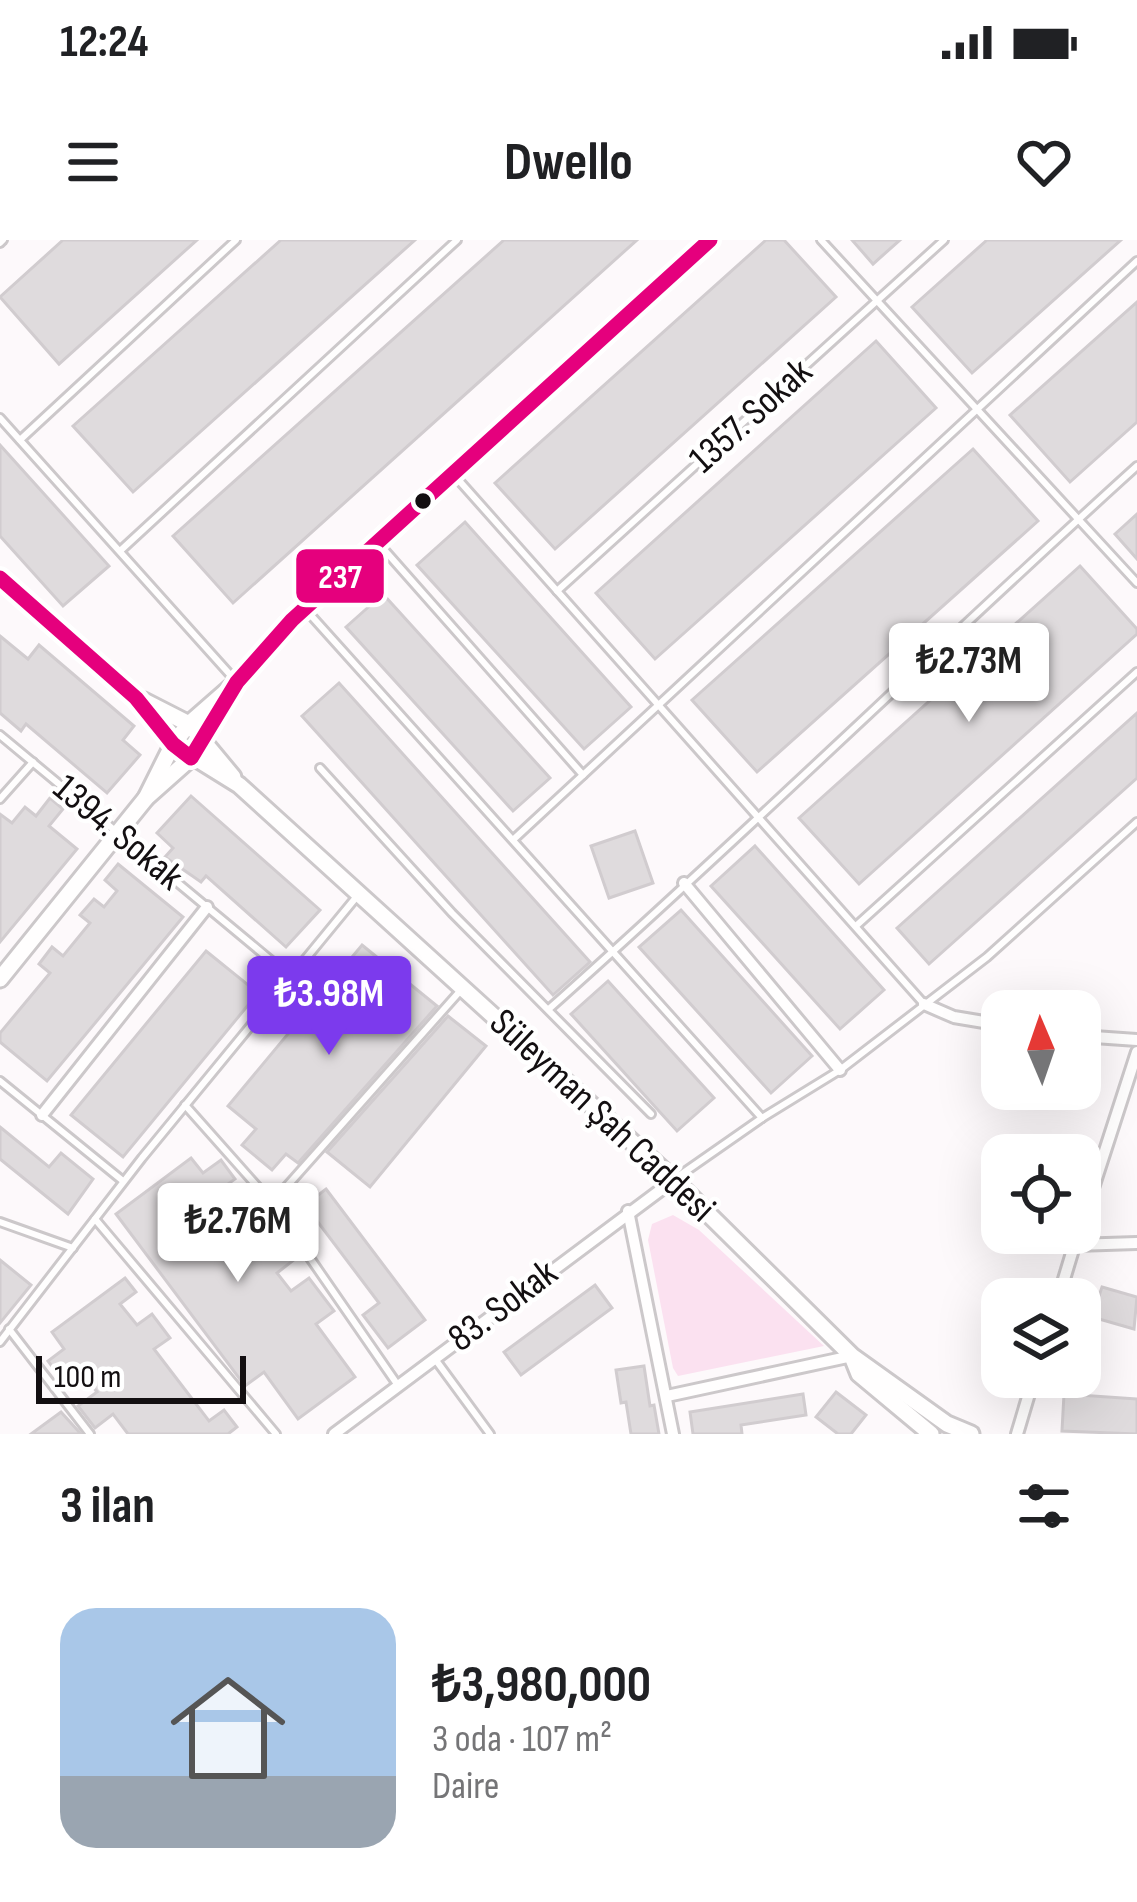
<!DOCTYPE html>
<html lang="tr">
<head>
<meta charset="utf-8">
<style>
	:root { --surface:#fff; --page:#f2f2f2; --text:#202124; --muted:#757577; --line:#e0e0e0; --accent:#7c3aed }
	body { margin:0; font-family:"Sofia Sans Condensed",sans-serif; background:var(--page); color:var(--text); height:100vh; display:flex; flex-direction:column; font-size:45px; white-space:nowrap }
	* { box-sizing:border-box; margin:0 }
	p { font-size:39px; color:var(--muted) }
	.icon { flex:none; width:66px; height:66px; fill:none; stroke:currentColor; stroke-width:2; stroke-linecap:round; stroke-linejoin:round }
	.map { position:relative; height:1194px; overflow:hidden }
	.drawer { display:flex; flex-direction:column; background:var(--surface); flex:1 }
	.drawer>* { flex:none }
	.needle { width:78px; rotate:358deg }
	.tools { position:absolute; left:981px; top:750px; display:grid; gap:24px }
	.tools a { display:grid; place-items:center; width:120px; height:120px; border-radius:24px; background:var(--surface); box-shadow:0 12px 48px #0002; font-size:60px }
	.scale { position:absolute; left:36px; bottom:30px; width:210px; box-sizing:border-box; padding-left:12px; border:6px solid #130f11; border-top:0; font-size:33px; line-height:42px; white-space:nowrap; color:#130f11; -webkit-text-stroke:9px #fff; paint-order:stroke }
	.price { position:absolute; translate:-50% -102px; padding:0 27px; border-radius:12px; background:#fff; color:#222; font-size:39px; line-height:78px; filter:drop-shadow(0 3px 6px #0008) }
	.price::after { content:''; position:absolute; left:50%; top:72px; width:36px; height:27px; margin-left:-18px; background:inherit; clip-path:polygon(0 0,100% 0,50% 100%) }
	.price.active { background:var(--accent); color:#fff }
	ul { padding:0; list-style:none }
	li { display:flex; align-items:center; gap:36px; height:300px; padding:0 60px }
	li+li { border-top:3px solid var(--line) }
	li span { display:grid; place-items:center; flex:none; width:336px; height:240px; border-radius:36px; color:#555 }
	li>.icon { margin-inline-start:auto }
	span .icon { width:144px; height:144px; fill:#fffc; stroke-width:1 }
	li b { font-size:51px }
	h2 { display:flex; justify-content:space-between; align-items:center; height:144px; padding:0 60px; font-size:51px }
	.status { display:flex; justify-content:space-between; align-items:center; height:84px; padding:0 60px; background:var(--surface); direction:ltr }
	.status svg { height:33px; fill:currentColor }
	header { display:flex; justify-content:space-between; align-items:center; height:156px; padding:0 60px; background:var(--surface); font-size:54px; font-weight:700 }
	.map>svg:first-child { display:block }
	.green { fill:#fbe1f0 }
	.building { fill:#dfdbdd; stroke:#d1cccf; stroke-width:3 }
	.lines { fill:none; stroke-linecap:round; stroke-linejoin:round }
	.lane-casing { stroke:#ccc8ca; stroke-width:12 }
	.street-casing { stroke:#ccc8ca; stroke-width:16 }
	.secondary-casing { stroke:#ccc8ca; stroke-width:21 }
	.lane { stroke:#fffefe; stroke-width:6 }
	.street { stroke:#fffefe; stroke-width:10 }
	.secondary { stroke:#fffefe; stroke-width:15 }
	.bus-1-casing { stroke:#fff; stroke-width:24 }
	.bus-1 { stroke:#e5007d; stroke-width:15 }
	.bus-dot { fill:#130f11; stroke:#fff; stroke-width:4.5 }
	.labels { text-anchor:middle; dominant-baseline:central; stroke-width:9; stroke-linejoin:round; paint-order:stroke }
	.street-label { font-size:39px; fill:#130f11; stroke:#fff }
	.line-badge { stroke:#fff; stroke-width:4.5 }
	.badge-label { font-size:33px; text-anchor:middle; font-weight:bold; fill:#fff }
</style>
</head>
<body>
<div class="status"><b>12:24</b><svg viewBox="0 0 49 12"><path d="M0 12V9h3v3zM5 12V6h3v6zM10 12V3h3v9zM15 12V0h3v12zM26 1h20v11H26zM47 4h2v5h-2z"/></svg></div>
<header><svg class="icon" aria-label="menu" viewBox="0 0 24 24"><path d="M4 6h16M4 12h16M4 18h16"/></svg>Dwello<svg class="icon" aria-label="heart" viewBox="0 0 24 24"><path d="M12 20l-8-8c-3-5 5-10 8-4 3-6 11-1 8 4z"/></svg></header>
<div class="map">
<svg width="1137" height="1194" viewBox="0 0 1137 1194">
	<rect width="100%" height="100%" fill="#fdf9fb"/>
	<!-- green -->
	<polygon class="green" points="673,975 699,990 824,1106 678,1136 673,1128 648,1000 652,984"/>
	<!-- building -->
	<g class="building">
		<polygon points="63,0 197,0 59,124 0,57"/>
		<polygon points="281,0 415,0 133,252 73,186"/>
		<polygon points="504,0 637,0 233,363 173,296"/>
		<polygon points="766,0 784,0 836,57 555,309 495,243"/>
		<polygon points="852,0 900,0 873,24"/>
		<polygon points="987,0 1121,0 972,133 912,67"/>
		<polygon points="1137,62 1137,182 1070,242 1010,175"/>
		<polygon points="876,101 936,168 655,419 596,353"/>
		<polygon points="0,205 109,326 63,366 0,296"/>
		<polygon points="973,209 1038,281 757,532 692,460"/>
		<polygon points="1137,274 1137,319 1115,294"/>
		<polygon points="465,282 631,467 584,509 417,325"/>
		<polygon points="1080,326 1137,389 1137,394 859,644 799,578"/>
		<polygon points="383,354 550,538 513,571 346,387"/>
		<polygon points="0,396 28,419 39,405 134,486 123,500 140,515 107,553 26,484 21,491 0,473"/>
		<polygon points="339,443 590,722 553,755 302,476"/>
		<polygon points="1137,473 1137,538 929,724 897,688"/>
		<polygon points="191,556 320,670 286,707 206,636 201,642 165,617 173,608 157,593"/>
		<polygon points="50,558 63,569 49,586 77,609 0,702 0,574 12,583 25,567 36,576"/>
		<polygon points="635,591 653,643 609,658 591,606"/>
		<polygon points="755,606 884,750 840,789 711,646"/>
		<polygon points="118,624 183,677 47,841 0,802 0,793 50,733 39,724 52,707 63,716 90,683 80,675 94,659 104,667 117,651 105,640"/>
		<polygon points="681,670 812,816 771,853 639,707"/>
		<polygon points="362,705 437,766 298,923 286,914 272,930 242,905 256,889 228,866"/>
		<polygon points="206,711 258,753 123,917 71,875"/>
		<polygon points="608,741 714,858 677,891 571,774"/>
		<polygon points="448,776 486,806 370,947 327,912"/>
		<polygon points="0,887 49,927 61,913 93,939 68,974 0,919"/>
		<polygon points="191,918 203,933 221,920 235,939 217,952 241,984 259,971 295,1019 277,1033 291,1051 309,1038 334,1071 316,1084 355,1137 298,1179 264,1132 245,1146 116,974"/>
		<polygon points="326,949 425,1080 388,1108 363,1075 379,1063 305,965"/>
		<polygon points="0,1020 31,1045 0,1083"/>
		<polygon points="125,1038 136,1052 120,1064 137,1085 152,1074 170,1098 154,1109 209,1181 224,1170 237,1187 228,1194 128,1194 113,1174 95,1188 78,1166 97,1152 77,1125 60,1137 48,1121 64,1109 52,1092"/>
		<polygon points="595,1045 612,1068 521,1135 504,1112"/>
		<polygon points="1102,1047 1137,1057 1134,1089 1092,1077"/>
		<polygon points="644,1126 650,1166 654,1165 659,1194 631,1194 626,1162 621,1163 616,1130"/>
		<polygon points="836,1152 866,1175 851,1194 838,1194 816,1177"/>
		<polygon points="803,1154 806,1175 741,1185 742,1194 693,1194 690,1172"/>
		<polygon points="1064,1154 1137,1159 1137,1194 1062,1191"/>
		<polygon points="61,1172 81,1194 31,1194"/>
	</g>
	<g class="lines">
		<defs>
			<g id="lane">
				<polyline points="821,0 1137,343"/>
				<polyline points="0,3 3,0"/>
				<polyline points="0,178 234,439"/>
				<polyline points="20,200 236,0"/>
				<polyline points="455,236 924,764"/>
				<polyline points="380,305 583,535"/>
				<polyline points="120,311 457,0"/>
				<polyline points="557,351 944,0"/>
				<polyline points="307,371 762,878"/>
				<polyline points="0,495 291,737"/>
				<polyline points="320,528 452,673 651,874"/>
				<polyline points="0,559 33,522"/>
				<polyline points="514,599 1137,21"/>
				<polyline points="857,685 1137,432"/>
				<path d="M550 768C749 591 939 405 1137 226"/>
				<polyline points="0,841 123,941"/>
				<polyline points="185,865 272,963 397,1144"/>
				<polyline points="676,938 762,878 840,830 987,717 1137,582"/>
				<polyline points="272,963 461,750"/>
				<polyline points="95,979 276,1194"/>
				<polyline points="0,982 73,1008"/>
				<polyline points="9,1089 90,1194"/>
				<polyline points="0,1102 142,918 358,655"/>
				<polyline points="435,1119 490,1194"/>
			</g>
			<g id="street">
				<polyline points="684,643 840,830"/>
				<polyline points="924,764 954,777 1002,785"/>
				<polyline points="1080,796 1137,800"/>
				<polyline points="42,875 207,667"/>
				<polyline points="628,971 673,1194"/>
				<polyline points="1080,988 1137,812"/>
				<polyline points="1075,1005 1137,1003"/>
				<polyline points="1058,1059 1078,993"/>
				<polyline points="667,1156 852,1116"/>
				<polyline points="334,1194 674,940"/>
				<polyline points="1017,1194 1034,1137"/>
			</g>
			<g id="secondary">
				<polyline points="0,338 136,458 173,504 239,545 674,940 852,1116 947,1184 971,1194"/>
				<polyline points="144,461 189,484 233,537"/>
				<polyline points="146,558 173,504 189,484 237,442 292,380 710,0"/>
				<polyline points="0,739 146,558 191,518 231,454"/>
				<polyline points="853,1119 859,1134 931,1194"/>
			</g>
		</defs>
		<!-- lane casing -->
		<use href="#lane" class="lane-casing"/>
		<!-- street casing -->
		<use href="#street" class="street-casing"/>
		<!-- secondary casing -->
		<use href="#secondary" class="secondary-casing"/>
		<!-- lane -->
		<use href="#lane" class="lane"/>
		<!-- street -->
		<use href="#street" class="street"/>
		<!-- secondary -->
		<use href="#secondary" class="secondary"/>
		<defs>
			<polyline id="bus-1" points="0,338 136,458 173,504 191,518 237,442 292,380 710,0"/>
		</defs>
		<!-- bus-1 casing -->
		<use href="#bus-1" class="bus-1-casing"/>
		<!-- bus-1 -->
		<use href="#bus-1" class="bus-1"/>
	</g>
	<!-- markers -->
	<circle class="bus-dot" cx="423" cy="261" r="10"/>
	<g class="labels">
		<!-- street labels -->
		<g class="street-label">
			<text transform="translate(751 176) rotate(-42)">1357. Sokak</text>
			<text transform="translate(118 593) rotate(40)">1394. Sokak</text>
			<text transform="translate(602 876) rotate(43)">Süleyman Şah Caddesi</text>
			<text transform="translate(503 1066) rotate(-37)">83. Sokak</text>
		</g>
	</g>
	<rect class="line-badge" x="294" y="307" width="92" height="58" rx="12" fill="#e5007d"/>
	<g class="badge-label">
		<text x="340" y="348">237</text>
	</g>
</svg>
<div class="tools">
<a><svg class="needle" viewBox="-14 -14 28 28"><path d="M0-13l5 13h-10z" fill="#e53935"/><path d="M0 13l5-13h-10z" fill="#757577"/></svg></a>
<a><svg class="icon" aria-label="locate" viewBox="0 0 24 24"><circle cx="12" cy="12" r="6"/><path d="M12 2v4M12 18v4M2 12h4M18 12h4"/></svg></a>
<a><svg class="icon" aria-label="layers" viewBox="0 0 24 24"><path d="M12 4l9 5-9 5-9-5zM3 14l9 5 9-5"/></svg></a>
</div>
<div class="scale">100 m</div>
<b class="price" style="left:969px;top:485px">₺2.73M</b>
<b class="price active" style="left:329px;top:818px">₺3.98M</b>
<b class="price" style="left:238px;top:1045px">₺2.76M</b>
</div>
<section class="drawer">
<h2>3 ilan<svg class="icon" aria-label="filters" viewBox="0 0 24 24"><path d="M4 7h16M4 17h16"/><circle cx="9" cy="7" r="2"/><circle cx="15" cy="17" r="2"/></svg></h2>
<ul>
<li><span style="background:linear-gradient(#a9c7e8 70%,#9aa5b1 0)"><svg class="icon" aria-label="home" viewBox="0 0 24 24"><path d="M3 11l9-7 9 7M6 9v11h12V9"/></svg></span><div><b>₺3,980,000</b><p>3 oda · 107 m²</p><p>Daire</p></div></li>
</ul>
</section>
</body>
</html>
